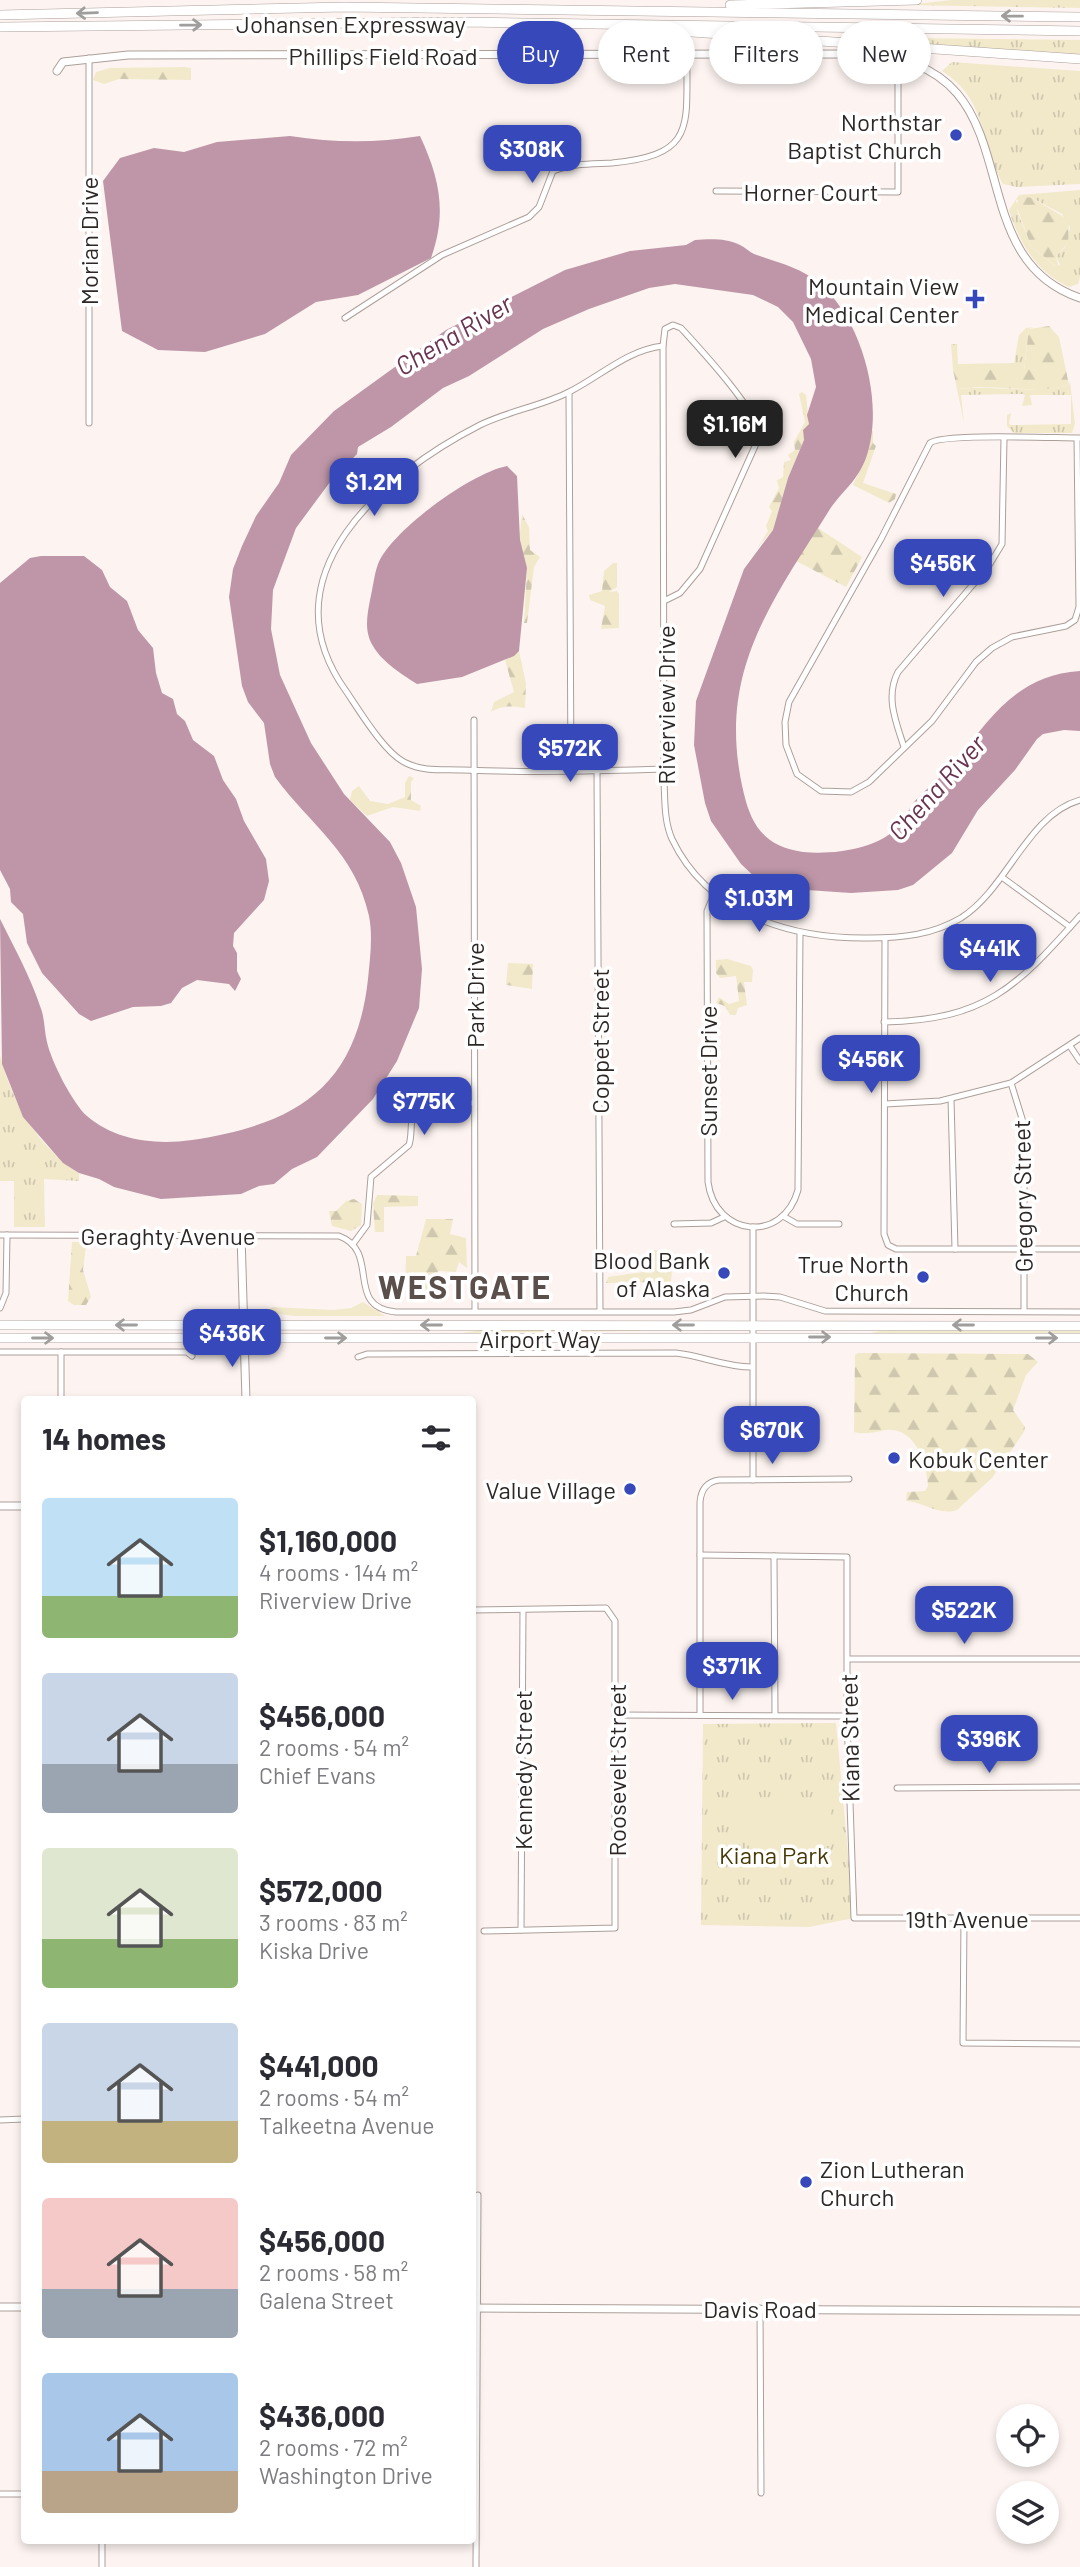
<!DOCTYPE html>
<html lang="en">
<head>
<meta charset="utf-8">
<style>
	:root { --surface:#fff; --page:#f2f2f3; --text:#2b2b33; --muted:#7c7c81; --accent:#3748bb }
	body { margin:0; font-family:Barlow,sans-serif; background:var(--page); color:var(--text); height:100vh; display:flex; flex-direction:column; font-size:26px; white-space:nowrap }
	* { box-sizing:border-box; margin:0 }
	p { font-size:23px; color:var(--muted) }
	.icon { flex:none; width:38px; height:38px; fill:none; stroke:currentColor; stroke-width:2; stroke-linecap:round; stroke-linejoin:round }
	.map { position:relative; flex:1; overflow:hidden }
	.sheet { position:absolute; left:21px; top:1396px; width:455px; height:1148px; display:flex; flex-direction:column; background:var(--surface); border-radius:7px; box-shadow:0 4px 10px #0003 }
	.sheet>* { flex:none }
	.hud { position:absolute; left:497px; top:21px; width:478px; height:63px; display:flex; gap:14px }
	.buttons { position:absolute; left:996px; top:2404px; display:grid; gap:14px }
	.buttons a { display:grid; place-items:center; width:63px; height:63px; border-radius:50%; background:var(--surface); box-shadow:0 4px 10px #0003; font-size:35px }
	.price { position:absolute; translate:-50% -60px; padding:0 16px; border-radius:14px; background:var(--accent); color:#fff; font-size:23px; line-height:46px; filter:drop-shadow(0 2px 4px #0008) }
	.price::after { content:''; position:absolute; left:50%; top:42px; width:21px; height:16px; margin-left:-10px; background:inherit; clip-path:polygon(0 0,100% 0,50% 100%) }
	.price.on { background:#222; color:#fff }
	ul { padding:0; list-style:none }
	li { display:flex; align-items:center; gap:21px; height:175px; padding:0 21px }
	li span { display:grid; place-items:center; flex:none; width:196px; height:140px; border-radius:7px; color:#555 }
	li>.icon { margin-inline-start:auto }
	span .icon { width:84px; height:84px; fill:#fffc; stroke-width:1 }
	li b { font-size:30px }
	h2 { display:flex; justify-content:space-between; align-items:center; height:84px; padding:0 21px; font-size:30px }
	.pill { padding:0 24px; border-radius:32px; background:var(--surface); box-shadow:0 4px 10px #0003; font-size:24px; line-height:63px }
	.pill.on { background:var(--accent); color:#fff }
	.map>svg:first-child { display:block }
	.grass { fill:url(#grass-tufts); fill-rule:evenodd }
	.forest { fill:url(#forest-firs) }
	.garden { fill:#f2e9cb }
	.water { fill:#be96a8 }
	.pier { fill:#fdf4f1 }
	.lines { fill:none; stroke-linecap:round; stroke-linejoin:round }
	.minor-casing { stroke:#ac9f9a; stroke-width:7 }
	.tertiary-casing { stroke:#ac9f9a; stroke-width:9 }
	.primary-casing { stroke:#ac9f9a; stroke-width:10 }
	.trunk-casing { stroke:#ac9f9a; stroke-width:10 }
	.minor { stroke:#fff; stroke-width:5 }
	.tertiary { stroke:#fff; stroke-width:7 }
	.primary { stroke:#fff; stroke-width:9 }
	.trunk { stroke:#fff; stroke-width:9 }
	.oneway { stroke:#a09e9d }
	.poi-dot { fill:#3748bb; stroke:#fff; stroke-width:2.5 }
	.labels { text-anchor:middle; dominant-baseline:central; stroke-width:7; stroke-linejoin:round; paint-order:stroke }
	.street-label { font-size:24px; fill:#2d2826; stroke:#fff }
	.poi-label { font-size:24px; fill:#2d2826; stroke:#fff; text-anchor:end }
	.park-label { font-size:24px; fill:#463905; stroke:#fff }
	.water-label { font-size:26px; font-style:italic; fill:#69334f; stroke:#fff }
	.district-label { font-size:32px; font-weight:bold; letter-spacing:2px; fill:#5b4f4b; stroke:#fff }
</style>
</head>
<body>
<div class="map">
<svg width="1080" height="2567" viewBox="0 0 1080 2567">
	<defs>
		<pattern id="grass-tufts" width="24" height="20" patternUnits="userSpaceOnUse" patternTransform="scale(1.75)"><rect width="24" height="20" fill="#f2e9cb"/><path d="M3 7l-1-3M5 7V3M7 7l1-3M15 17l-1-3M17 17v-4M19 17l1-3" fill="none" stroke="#d0c8ae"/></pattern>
		<pattern id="forest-firs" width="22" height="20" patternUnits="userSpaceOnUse" patternTransform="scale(1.75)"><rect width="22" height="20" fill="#f2e9cb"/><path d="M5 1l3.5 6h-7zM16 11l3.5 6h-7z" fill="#d0c8ae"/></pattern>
	</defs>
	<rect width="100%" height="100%" fill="#fdf4f1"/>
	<!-- grass -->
	<g class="grass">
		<polygon points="952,0 1080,0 1080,8 906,5"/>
		<polygon points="822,37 1080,40 1080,55 855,40"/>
		<path d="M952 62 1080 71V184L1017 187 1003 184C980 144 988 100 942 71Z"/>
		<path d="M1080 190V277L1078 284 1069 287C1036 272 1019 242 1009 210L1019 195ZM1032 198 1062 214 1070 227 1066 246 1056 256 1060 265 1055 266 1031 246 1018 213 1016 200Z"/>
		<polygon points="1034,327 1029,329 1024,370 953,370 951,344 957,344 958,364 1014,363 1019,335 1026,328"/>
		<path d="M1070 381 1075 424 1072 433H1014L1007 426V415L1011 413 1009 424 1011 425 1071 424V395H1030L1032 405 1022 406 1025 395 1022 394 961 395 964 423 957 389C990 385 1043 394 1069 385Z"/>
		<path d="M0 1055C12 1102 37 1146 79 1173V1181L44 1179 45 1227H14V1181H0Z"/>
		<polygon points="363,1302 385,1316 294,1316 265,1312 273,1307 333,1310 351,1308"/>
		<polygon points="489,1329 640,1329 640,1331 462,1333"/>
		<polygon points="1080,1329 1080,1333 871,1333 885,1330"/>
		<polygon points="836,1723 854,1918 809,1927 701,1925 703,1724"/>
	</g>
	<!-- forest -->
	<g class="forest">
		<polygon points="185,67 191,68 191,80 119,79 104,84 93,80 96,72 110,68"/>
		<polygon points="1020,196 1032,198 1069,220 1068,243 1056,256 1059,269 1031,246 1016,205"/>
		<path d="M1049 326 1059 337 1069 385C1038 395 993 383 957 389L953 370H1024L1029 329Z"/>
		<polygon points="802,392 806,395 809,424 803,432 804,440 788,478 773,530 758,547 768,531 766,526 772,511 769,507 779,488 777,480 783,477 784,462 791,460 788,455 795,450 794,442 805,422 799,394"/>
		<polygon points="869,430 873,431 873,443 876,446 863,483 896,494 895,499 889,503 853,485 867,454"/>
		<polygon points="522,514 529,527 530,550 540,557 534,567 527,623 524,623 527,568 519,540"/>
		<polygon points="818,528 862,557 846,587 796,561"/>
		<polygon points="613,563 617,563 617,587 609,592 617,591 619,594 619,628 601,629 605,606 590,600 589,595 602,591 604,571"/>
		<path d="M519 651 526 683 525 708C512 706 503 705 491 712L494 702 514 692 505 660Z"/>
		<polygon points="409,776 414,778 411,782 411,800 421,806 420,811 393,807 367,816 350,800 352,791 359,786 370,801 388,804 405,797 405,783"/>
		<polygon points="727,959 751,966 753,970 752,982 744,982 747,1005 738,1008 736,1015 730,1015 725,1006 716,1003 719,997 729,1004 739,1001 736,976 720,978 716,973 716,960"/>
		<polygon points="508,963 533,964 532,989 506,985"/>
		<polygon points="377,1195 418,1196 418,1206 384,1207 384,1232 375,1232 373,1204"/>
		<polygon points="354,1199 362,1204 361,1225 351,1231 332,1226 329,1211 336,1211 346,1201"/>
		<polygon points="426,1219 453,1219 450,1234 466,1238 467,1268 459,1262 456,1272 438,1271 438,1288 417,1290 405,1286 406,1256 416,1256"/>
		<polygon points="72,1242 83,1242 86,1246 83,1270 91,1297 86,1305 74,1305 68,1301"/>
		<polygon points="653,1250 662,1250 663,1263 699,1263 701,1267 672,1269 670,1298 664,1297 657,1282 606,1283 608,1277 650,1271"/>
		<path d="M858 1353 1028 1354 1038 1362 1026 1375 1013 1410 1025 1427 1024 1432 992 1478 957 1510C939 1516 924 1502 906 1501L907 1492 925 1491 928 1486C927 1463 915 1427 886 1430 876 1432 863 1435 854 1432L855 1355Z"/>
	</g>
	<!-- garden -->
	<path class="garden" d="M738 1800H831L832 1846H749C733 1833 730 1819 738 1800Z"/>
	<!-- water -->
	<g class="water">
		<path d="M290 136C335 143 376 143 420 136 440 179 447 213 431 258L358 295 316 302 265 334 205 352 158 350 122 331 103 181 120 158 154 148 184 152 217 142Z"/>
		<path d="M695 240C709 239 727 238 740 245 745 247 749 252 754 254 779 263 800 267 820 284 863 321 885 405 866 458 857 482 842 491 830 509 770 605 715 674 744 794 752 828 767 847 803 852 834 855 879 849 900 825 906 817 909 808 915 801 928 787 944 775 956 761 992 716 1018 675 1080 671V731L1064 730 1043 734 1037 739 1015 770 978 810 952 853 913 885 898 890 851 893 792 889 758 880 741 864 711 821 705 803 694 745 696 701 744 569 773 530 788 478 804 440 803 430 809 424 807 415 816 387 811 359 793 322 778 307 753 295 675 284 649 288 589 309 543 329 469 376 443 388 391 427 358 447 357 454 333 478 296 528 273 590 271 629 280 675 311 743 344 794 390 842 401 863 416 907 422 969 419 1008 397 1061 373 1099 317 1157 292 1169 274 1184 259 1186 241 1194 161 1199 114 1187 99 1179 79 1173 63 1163 23 1117 2 1064 0 919C14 947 30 976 40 1006 45 1018 44 1030 47 1042 51 1061 73 1104 87 1116 116 1141 156 1145 192 1140 296 1124 356 1088 368 979 370 959 373 936 369 916 355 852 311 826 275 777L270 764 264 723 248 702 242 686 229 597 233 569 242 546 256 516 279 483 291 455 334 411 446 330 565 270 630 251 686 245Z"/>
		<path d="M507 466 517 476 520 540 527 568 519 651 514 656 462 677 417 684C403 675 382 662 373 646 364 631 367 616 370 600 373 588 374 575 378 564 391 531 471 473 507 466Z"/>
		<polygon points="41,556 84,556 102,570 110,587 127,601 138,630 153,648 156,673 162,693 173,699 177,714 185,721 193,740 214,756 223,780 236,799 244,821 266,859 269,881 264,900 234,933 233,946 237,953 237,971 241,979 235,991 229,984 197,980 182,988 171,1003 161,1006 133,1007 91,1021 79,1014 42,973 27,943 23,914 11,902 10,889 0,870 0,583 30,558"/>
	</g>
	<!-- pier -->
	<polygon class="pier" points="69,3 33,36 0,37 0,30 29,4"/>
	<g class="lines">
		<defs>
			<g id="minor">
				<polyline points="716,191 898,192 898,58"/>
				<path d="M345 318 442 255 529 217 539 207 553 171C572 163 591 164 612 163 697 155 686 126 687 55"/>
				<path d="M663 346C627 350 601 376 569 392 542 406 508 411 480 425 384 474 263 575 346 691 359 710 385 754 406 763 424 772 444 769 463 770 530 773 598 771 664 769"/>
				<polyline points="569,393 571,771"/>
				<polyline points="89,423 89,58"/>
				<path d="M1077 438 1079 607 1075 620 1066 626 1012 637 992 648 976 662 932 721 869 782 851 792 821 791 797 774 786 745 785 722 789 702 881 539 930 443C942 433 1054 438 1077 438H1080"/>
				<path d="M666 600 680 593 700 569 760 435C756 409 701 350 681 328L673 325 665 329 663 346 664 781C665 800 664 821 672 839 708 915 792 939 869 938 902 938 932 935 961 918 1008 888 1027 815 1080 800"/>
				<polyline points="474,720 475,1311"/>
				<path d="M904 747C896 722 885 697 898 672L988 567 1002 544 1004 438"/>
				<polyline points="597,771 600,1311"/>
				<polyline points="1003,878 1070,927"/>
				<path d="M715 892 707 911 708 1182C715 1237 783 1244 798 1190L800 933"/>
				<polyline points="885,938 884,1234 888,1245 896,1249 1080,1249"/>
				<path d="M884 1022C985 1020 1016 988 1080 916"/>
				<polyline points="1070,1046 1080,1061"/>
				<polyline points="1011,1083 1024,1125 1024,1311"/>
				<polyline points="951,1099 955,1249"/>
				<polyline points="885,1104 940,1101 1011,1083 1080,1038"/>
				<polyline points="783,1216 797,1224 839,1224"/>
				<polyline points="674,1224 711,1223 724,1217"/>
				<polyline points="753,1227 753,1480"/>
				<path d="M0 1235 339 1236C382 1252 343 1307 396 1312H674L691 1310 725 1297 764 1296 780 1297 825 1311 1080 1312"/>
				<path d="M353 1244 367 1225 371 1177 409 1145C414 1130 406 1110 424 1104L474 1103"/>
				<polyline points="0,1308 6,1293 7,1235"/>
				<polyline points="0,1352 187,1352 192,1356"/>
				<polyline points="61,1352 61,1400"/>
				<path d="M358 1357 367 1354 676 1353C703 1356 724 1367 752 1367"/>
				<polyline points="700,1555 847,1557 847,1716 854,1918 1080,1918"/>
				<polyline points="774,1556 775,1715"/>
				<polyline points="472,1610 606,1608 615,1621 615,1928 484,1931"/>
				<polyline points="848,1659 1080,1659"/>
				<polyline points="616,1715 847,1716"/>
				<path d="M700 1715V1502C701 1490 706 1482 719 1480L849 1479"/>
				<polyline points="897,1788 1080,1787"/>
				<polyline points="964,1918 963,2043 1080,2044"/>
				<polyline points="521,1930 523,1610"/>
				<polyline points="0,2120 24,2119"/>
				<polyline points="760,2308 761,2493"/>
				<polyline points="0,2494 24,2494"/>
				<polyline points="102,2541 102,2567"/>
				<polyline points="476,2567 478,2195"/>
			</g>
			<g id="tertiary">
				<path d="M57 71 63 62 128 55 853 54C1045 56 947 253 1080 298"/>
				<polyline points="241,1235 246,1400"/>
				<polyline points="0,1506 24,1506"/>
				<polyline points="0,2307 24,2307"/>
				<polyline points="472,2308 1080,2311"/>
			</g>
			<g id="primary">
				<polyline points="0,1325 1080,1326"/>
				<polyline points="0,1338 1080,1338"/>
			</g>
			<g id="trunk">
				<polyline points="730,5 917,0"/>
				<polyline points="0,15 344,7 1080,17"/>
				<polyline points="0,27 464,22 1080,31"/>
				<polyline points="677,31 1080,59"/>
			</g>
		</defs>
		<!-- minor casing -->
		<use href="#minor" class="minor-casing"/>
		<!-- tertiary casing -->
		<use href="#tertiary" class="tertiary-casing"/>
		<!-- primary casing -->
		<use href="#primary" class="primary-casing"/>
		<!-- trunk casing -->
		<use href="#trunk" class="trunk-casing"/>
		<!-- minor -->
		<use href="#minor" class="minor"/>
		<!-- tertiary -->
		<use href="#tertiary" class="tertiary"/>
		<!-- primary -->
		<use href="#primary" class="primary"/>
		<!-- trunk -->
		<use href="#trunk" class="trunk"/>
	</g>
	<!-- one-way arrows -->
	<defs><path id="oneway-shaft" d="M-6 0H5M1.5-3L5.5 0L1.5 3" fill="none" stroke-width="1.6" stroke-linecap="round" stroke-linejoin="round" transform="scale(1.75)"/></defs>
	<g class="oneway">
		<use href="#oneway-shaft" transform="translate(87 13) rotate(178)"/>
		<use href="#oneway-shaft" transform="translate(1012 16) rotate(-179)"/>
		<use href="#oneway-shaft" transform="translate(191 25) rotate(-1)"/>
		<use href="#oneway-shaft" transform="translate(126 1325) rotate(-180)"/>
		<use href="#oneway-shaft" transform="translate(431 1325) rotate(-180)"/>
		<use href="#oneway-shaft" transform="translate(683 1325) rotate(180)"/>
		<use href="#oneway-shaft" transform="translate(963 1325) rotate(-180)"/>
		<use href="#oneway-shaft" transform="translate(820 1337)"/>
		<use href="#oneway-shaft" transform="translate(43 1338)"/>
		<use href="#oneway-shaft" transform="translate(336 1338)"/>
		<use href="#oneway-shaft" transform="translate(1047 1338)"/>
	</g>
	<!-- markers -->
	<g class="poi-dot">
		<circle cx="956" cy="135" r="7"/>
		<path d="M971.5 288.5h7v7h7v7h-7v7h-7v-7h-7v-7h7z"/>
		<circle cx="724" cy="1273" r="7"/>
		<circle cx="923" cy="1277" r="7"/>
		<circle cx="894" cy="1458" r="7"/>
		<circle cx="630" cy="1489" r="7"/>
		<circle cx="806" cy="2182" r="7"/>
	</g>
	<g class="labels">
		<!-- street labels -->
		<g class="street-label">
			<text x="351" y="23">Johansen Expressway</text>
			<text x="383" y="55">Phillips Field Road</text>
			<text x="811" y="191">Horner Court</text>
			<text transform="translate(88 241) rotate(-90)">Morian Drive</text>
			<text transform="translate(665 705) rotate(-90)">Riverview Drive</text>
			<text transform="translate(474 995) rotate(-90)">Park Drive</text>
			<text transform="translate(599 1041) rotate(-90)">Coppet Street</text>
			<text transform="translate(707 1071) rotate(-90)">Sunset Drive</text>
			<text transform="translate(1022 1196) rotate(-91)">Gregory Street</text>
			<text x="168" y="1235">Geraghty Avenue</text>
			<text x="540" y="1338">Airport Way</text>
			<text transform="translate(849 1738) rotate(-91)">Kiana Street</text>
			<text transform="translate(522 1770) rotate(-90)">Kennedy Street</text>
			<text transform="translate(616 1770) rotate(-90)">Roosevelt Street</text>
			<text x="967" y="1918">19th Avenue</text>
			<text x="760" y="2308">Davis Road</text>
		</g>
		<!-- poi labels -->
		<g class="poi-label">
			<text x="942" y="121">Northstar<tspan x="942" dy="28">Baptist Church</tspan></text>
			<text x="959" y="285">Mountain View<tspan x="959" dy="28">Medical Center</tspan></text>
			<text x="710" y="1259">Blood Bank<tspan x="710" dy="28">of Alaska</tspan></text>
			<text x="909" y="1263">True North<tspan x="909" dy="28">Church</tspan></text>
			<text x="908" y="1458" text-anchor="start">Kobuk Center</text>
			<text x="616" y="1489">Value Village</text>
			<text x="820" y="2168" text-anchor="start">Zion Lutheran<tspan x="820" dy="28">Church</tspan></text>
		</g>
		<!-- park labels -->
		<g class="park-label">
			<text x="774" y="1854">Kiana Park</text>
		</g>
		<!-- water labels -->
		<g class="water-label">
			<text transform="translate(453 334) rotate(-31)">Chena River</text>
			<text transform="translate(936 787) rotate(-48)">Chena River</text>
		</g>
		<!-- district labels -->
		<g class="district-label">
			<text x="465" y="1286">WESTGATE</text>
		</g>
	</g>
</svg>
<div class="buttons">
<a><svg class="icon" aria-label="locate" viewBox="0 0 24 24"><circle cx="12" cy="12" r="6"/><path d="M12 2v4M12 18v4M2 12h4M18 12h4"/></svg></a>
<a><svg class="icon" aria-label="layers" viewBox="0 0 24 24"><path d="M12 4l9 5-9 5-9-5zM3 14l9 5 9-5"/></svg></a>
</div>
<b class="price" style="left:532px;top:185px">$308K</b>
<b class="price on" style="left:735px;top:460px">$1.16M</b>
<b class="price" style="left:374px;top:518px">$1.2M</b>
<b class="price" style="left:943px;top:599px">$456K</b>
<b class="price" style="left:570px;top:784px">$572K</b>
<b class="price" style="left:759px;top:934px">$1.03M</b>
<b class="price" style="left:990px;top:984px">$441K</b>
<b class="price" style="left:871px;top:1095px">$456K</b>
<b class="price" style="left:424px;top:1137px">$775K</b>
<b class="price" style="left:232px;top:1369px">$436K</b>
<b class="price" style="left:772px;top:1466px">$670K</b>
<b class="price" style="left:964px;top:1646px">$522K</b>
<b class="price" style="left:732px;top:1702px">$371K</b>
<b class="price" style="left:989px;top:1775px">$396K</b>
<div class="hud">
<a class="pill on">Buy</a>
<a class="pill">Rent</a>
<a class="pill">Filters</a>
<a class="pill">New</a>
</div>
<section class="sheet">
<h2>14 homes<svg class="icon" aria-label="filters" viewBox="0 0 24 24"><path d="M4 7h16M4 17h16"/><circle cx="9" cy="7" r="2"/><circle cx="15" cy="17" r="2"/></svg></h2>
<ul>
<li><span style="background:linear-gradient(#bfe0f5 70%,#8fb573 0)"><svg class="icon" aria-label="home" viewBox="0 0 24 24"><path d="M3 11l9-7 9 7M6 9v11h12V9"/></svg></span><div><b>$1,160,000</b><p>4 rooms · 144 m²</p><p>Riverview Drive</p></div></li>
<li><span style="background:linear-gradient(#c9d6e8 65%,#9aa5b1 0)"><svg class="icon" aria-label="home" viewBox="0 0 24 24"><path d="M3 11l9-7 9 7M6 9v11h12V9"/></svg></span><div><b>$456,000</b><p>2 rooms · 54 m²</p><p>Chief Evans</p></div></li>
<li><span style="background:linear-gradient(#dfe7d0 65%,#8fb573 0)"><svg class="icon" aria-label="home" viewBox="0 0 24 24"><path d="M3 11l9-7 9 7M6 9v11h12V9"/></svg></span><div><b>$572,000</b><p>3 rooms · 83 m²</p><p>Kiska Drive</p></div></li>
<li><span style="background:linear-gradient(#c9d6e8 70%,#c2b280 0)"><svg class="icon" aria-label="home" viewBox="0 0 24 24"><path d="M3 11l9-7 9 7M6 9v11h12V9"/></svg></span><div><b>$441,000</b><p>2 rooms · 54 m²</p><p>Talkeetna Avenue</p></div></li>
<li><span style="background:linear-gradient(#f6c9c9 65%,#9aa5b1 0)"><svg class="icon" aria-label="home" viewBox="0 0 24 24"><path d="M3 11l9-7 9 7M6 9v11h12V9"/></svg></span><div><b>$456,000</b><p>2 rooms · 58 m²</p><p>Galena Street</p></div></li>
<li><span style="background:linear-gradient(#a9c7e8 70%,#b9a48a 0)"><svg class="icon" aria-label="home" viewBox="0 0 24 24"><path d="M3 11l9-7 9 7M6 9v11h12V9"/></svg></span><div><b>$436,000</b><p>2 rooms · 72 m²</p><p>Washington Drive</p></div></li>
</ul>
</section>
</div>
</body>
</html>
